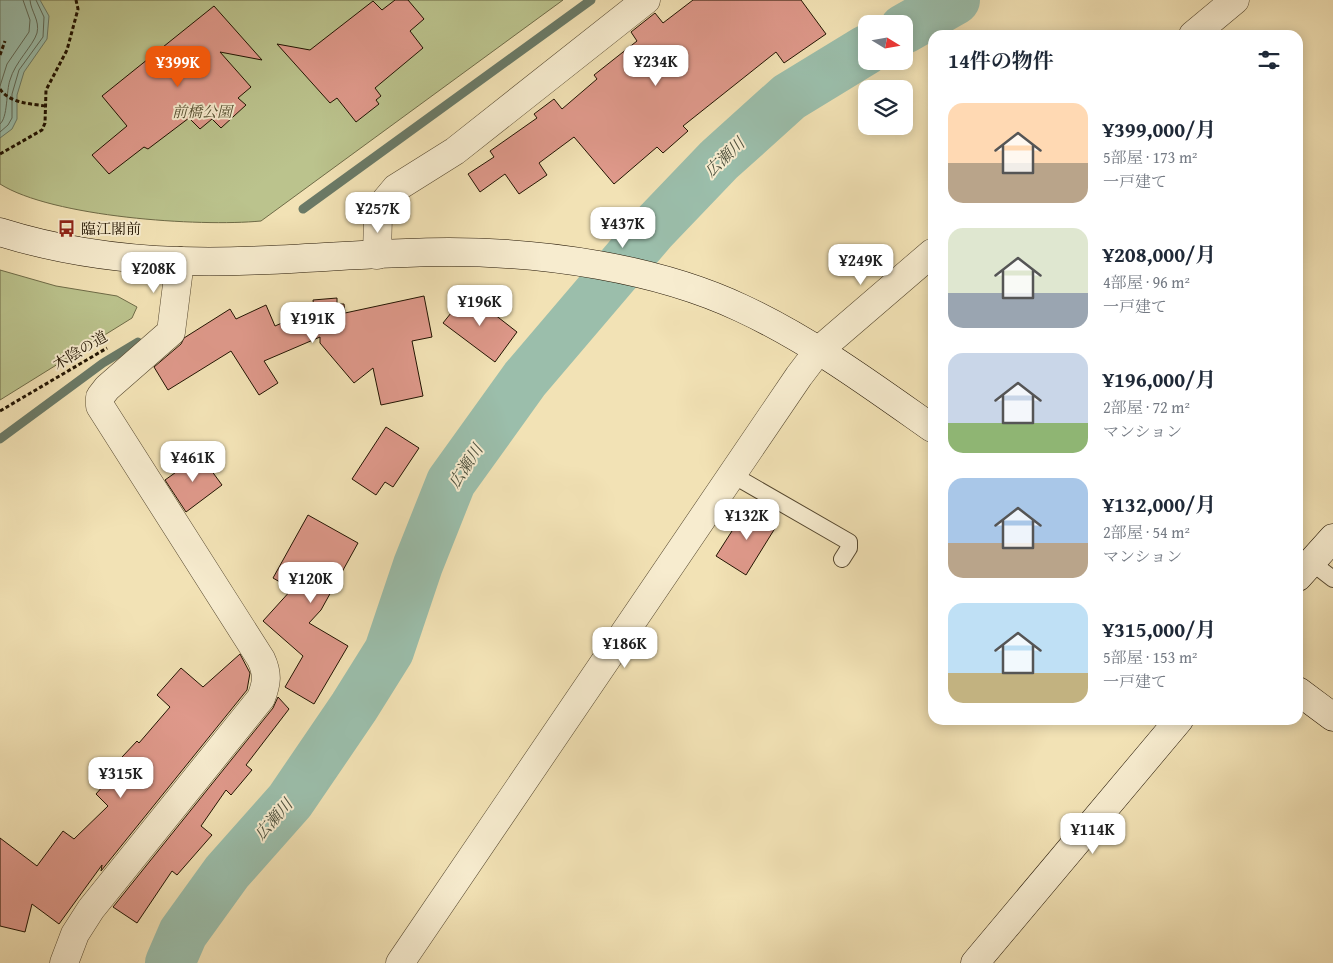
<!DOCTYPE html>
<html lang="ja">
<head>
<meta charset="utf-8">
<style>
	:root { --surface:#fff; --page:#f6f6f7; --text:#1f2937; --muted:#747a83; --accent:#ea580c }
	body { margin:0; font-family:"Gentium Book Plus","Noto Serif JP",serif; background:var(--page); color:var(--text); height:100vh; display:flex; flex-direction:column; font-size:19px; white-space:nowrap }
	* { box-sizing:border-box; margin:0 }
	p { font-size:16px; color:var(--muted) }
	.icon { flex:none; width:28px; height:28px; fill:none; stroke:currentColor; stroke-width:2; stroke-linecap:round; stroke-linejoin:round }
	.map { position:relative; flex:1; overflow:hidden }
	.side { position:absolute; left:928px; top:30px; width:375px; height:695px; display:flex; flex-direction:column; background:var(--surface); border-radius:15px; box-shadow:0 2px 12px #0003 }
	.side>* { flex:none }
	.needle { width:32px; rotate:101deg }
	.buttons { position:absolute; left:858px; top:15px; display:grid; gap:10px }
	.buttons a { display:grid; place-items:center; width:55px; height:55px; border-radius:10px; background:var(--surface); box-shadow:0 2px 12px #0003; font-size:25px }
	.price { position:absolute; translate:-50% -42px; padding:0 11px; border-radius:10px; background:#fff; color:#222; font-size:16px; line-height:32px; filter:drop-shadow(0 1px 2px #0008) }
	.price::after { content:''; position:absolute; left:50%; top:30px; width:15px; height:11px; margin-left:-8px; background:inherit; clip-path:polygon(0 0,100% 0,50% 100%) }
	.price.on { background:var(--accent); color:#fff }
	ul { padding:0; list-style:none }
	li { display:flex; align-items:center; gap:15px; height:125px; padding:0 20px }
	li span { display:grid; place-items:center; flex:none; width:140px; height:100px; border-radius:15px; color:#555 }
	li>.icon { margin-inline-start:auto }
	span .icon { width:60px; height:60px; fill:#fffc; stroke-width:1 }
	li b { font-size:21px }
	h2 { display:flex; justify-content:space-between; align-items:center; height:60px; padding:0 20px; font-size:21px }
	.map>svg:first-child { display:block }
	.green { fill:#bbc38d; stroke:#6e6b47 }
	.water { fill:#9bbeab; stroke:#6a7a67 }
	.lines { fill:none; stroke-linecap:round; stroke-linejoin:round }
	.shore { stroke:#5e6856; stroke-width:1 }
	.stream { stroke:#6a7a67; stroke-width:9 }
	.river { stroke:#9bbeab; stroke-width:50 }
	.building { fill:#df998b; stroke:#211301 }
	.lane-casing { stroke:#55472e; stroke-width:18 }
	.street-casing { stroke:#55472e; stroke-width:29 }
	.secondary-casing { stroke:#211301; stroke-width:29 }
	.path { stroke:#211301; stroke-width:3; stroke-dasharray:4 2.5; stroke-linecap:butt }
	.lane { stroke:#f7eccf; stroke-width:16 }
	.street { stroke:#f7eccf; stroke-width:28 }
	.secondary { stroke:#f7eccf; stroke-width:28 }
	.labels { text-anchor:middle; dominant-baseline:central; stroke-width:4; stroke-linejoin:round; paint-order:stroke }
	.park-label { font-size:15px; font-style:italic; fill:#575132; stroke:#f7eccf }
	.poi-label { font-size:15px; fill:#211301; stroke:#f7eccf; text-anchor:start }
	.street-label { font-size:15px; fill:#211301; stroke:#f7eccf }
	.water-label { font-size:16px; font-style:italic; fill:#4c4f3c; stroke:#f7eccf }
</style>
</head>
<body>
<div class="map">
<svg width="1333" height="963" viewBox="0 0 1333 963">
	<rect width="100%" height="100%" fill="#f2e2b5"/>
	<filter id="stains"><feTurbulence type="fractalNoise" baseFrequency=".004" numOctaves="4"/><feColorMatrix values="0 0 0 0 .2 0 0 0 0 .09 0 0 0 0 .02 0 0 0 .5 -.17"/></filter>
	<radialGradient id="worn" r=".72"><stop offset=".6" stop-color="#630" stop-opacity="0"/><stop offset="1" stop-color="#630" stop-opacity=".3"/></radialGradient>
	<!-- green -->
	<g class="green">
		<path d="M0 0H563L261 221C199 227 52 217 0 184Z"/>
		<polygon points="0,270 56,286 117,296 137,307 132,318 0,400"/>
	</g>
	<!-- water -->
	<polygon class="water" points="0,0 40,0 49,16 47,39 24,72 17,95 17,119 12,129 0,138"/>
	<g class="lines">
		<!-- shore -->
		<g class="shore">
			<polyline points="0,86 7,64 29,32 30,20 23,0"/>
			<path d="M0 124C8 118 6 91 10 80 15 62 33 46 37 33 40 20 31 12 30 0"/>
			<polyline points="0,132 8,125 12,118 12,94 19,70 43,37 44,17 36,0"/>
		</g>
		<!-- stream -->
		<g class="stream">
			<polyline points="303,209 591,0"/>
			<polyline points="0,439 103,363 138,342"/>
		</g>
		<!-- river -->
		<g class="river">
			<polyline points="904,29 955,0"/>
			<polyline points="170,963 183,933 227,872 290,801 354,707 389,651 418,565 451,482 525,379 652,230 719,160 789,97 866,50"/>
		</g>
	</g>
	<!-- building -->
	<g class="building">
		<polygon points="395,0 408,0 424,19 410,31 423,48 375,88 381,96 376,100 379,104 356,122 337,98 330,103 277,44 310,50 373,1 382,10"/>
		<polygon points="693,0 801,0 826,34 784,63 776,52 683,126 688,131 663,153 657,147 614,184 574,137 539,163 547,175 519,194 505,174 480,192 468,174 494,157 490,151 537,118 534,114 554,99 562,109 597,79 594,75 637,41 631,32 655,13 663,23"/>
		<polygon points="214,6 262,60 220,52 251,87 238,98 246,105 221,128 212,119 200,129 189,118 148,149 144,147 109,174 92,155 127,126 102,96"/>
		<polygon points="467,293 517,332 495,362 443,323"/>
		<polygon points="424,296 432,337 412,341 423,396 381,405 373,368 354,383 320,343 320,337 264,361 278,383 259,395 231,351 168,390 154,367 181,344 184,338 230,309 236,319 266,305 275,326 314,309 313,300 337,298 337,304 344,304 345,313"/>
		<polygon points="386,427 419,448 393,487 385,482 376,495 352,479"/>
		<polygon points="200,455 222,485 186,512 165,480"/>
		<polygon points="748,506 777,525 746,575 716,556"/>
		<polygon points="308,515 358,543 321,610 309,623 348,646 314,704 285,687 303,656 263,621 292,589 273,578"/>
		<polygon points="240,654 250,673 247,690 101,871 102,865 59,924 32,904 25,932 0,926 0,838 37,866 63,831 74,839 108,806 96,794 112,776 108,772 137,741 139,743 170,707 157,695 181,668 203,687"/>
		<polygon points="278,697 289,709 246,765 252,770 231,795 226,790 201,826 212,835 177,875 172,871 137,923 113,907 273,708"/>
	</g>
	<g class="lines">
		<defs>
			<g id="lane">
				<polyline points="731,474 849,542 849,548 842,559"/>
				<polyline points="1311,562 1333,579"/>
			</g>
			<g id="street">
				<polyline points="1193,35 1235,0"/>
				<polyline points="377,255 378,216 381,206 396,188 455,151 646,0"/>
				<path d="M64 963 75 934 91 909 261 698C267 683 268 674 261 659L100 406V397L107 388 171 332 180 261"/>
				<polyline points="400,963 799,376 818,351 932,253"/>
			</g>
			<g id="secondary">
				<path d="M0 232C57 250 120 259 179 261 269 264 359 252 449 252 543 252 656 268 741 308 810 340 871 385 932 428"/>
				<polyline points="1298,577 1333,538"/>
				<polyline points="1298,691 1333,717"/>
				<polyline points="975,963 1179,720"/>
			</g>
		</defs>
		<!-- lane casing -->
		<use href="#lane" class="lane-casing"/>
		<!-- street casing -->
		<use href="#street" class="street-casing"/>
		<!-- secondary casing -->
		<use href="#secondary" class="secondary-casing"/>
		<!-- path -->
		<g class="path">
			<polyline points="0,55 5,41"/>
			<path d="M0 89C9 103 31 104 46 106"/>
			<polyline points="0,154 42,130 45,123 46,90 67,50 78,9 76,0"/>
			<polyline points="0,411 107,348"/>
		</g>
		<!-- lane -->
		<use href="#lane" class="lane"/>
		<!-- street -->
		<use href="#street" class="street"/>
		<!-- secondary -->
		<use href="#secondary" class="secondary"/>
	</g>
	<!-- icons -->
	<defs>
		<symbol id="bus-bare" viewBox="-9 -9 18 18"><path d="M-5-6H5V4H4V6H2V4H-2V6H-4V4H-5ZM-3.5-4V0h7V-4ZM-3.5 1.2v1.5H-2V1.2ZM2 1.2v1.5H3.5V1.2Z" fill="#8f2418" stroke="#f7eccf" stroke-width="2.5" paint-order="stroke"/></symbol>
	</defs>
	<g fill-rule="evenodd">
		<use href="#bus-bare" x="54" y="216" width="25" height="25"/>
	</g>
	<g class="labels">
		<!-- park labels -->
		<g class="park-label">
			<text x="202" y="111">前橋公園</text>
		</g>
		<!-- poi labels -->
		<g class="poi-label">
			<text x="81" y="228">臨江閣前</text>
		</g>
		<!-- street labels -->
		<g class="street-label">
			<text transform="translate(80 350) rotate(-31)">木陰の道</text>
		</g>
		<!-- water labels -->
		<g class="water-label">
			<text transform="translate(724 157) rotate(-44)">広瀬川</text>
			<text transform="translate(465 466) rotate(-57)">広瀬川</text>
			<text transform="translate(273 819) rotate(-49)">広瀬川</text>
		</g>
	</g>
	<rect width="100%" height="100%" filter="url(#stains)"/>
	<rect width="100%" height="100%" fill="url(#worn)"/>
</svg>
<div class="buttons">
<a><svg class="needle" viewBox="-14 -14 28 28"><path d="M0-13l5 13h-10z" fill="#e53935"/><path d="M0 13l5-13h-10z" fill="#747a83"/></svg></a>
<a><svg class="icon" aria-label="layers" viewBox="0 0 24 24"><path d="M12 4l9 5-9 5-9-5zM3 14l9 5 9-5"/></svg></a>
</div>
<b class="price" style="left:656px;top:87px">¥234K</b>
<b class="price on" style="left:178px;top:88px">¥399K</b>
<b class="price" style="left:378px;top:234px">¥257K</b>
<b class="price" style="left:623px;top:249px">¥437K</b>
<b class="price" style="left:861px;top:286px">¥249K</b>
<b class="price" style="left:154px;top:294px">¥208K</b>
<b class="price" style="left:480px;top:327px">¥196K</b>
<b class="price" style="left:313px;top:344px">¥191K</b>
<b class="price" style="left:193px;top:483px">¥461K</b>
<b class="price" style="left:747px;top:541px">¥132K</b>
<b class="price" style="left:311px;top:604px">¥120K</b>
<b class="price" style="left:625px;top:669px">¥186K</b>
<b class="price" style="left:121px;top:799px">¥315K</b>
<b class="price" style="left:1093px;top:855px">¥114K</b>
<section class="side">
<h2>14件の物件<svg class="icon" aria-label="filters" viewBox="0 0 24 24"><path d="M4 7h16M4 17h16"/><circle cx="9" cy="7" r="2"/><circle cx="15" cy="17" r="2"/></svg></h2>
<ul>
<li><span style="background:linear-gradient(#ffd9b3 60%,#b9a48a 0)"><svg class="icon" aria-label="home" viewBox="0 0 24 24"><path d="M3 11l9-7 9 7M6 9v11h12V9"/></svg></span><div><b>¥399,000/月</b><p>5部屋 · 173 m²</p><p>一戸建て</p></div></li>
<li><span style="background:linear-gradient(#dfe7d0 65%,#9aa5b1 0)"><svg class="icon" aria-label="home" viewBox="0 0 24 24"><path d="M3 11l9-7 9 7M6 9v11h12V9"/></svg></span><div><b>¥208,000/月</b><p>4部屋 · 96 m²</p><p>一戸建て</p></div></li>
<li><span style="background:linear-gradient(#c9d6e8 70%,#8fb573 0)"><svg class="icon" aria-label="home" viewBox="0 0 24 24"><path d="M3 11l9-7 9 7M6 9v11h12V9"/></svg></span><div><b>¥196,000/月</b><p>2部屋 · 72 m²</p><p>マンション</p></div></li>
<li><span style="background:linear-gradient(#a9c7e8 65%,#b9a48a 0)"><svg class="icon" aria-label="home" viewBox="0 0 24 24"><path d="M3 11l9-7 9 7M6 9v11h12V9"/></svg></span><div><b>¥132,000/月</b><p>2部屋 · 54 m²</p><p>マンション</p></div></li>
<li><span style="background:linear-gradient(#bfe0f5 70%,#c2b280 0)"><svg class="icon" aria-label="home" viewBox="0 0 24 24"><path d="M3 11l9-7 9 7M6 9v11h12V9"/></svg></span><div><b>¥315,000/月</b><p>5部屋 · 153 m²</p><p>一戸建て</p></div></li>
</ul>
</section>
</div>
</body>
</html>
